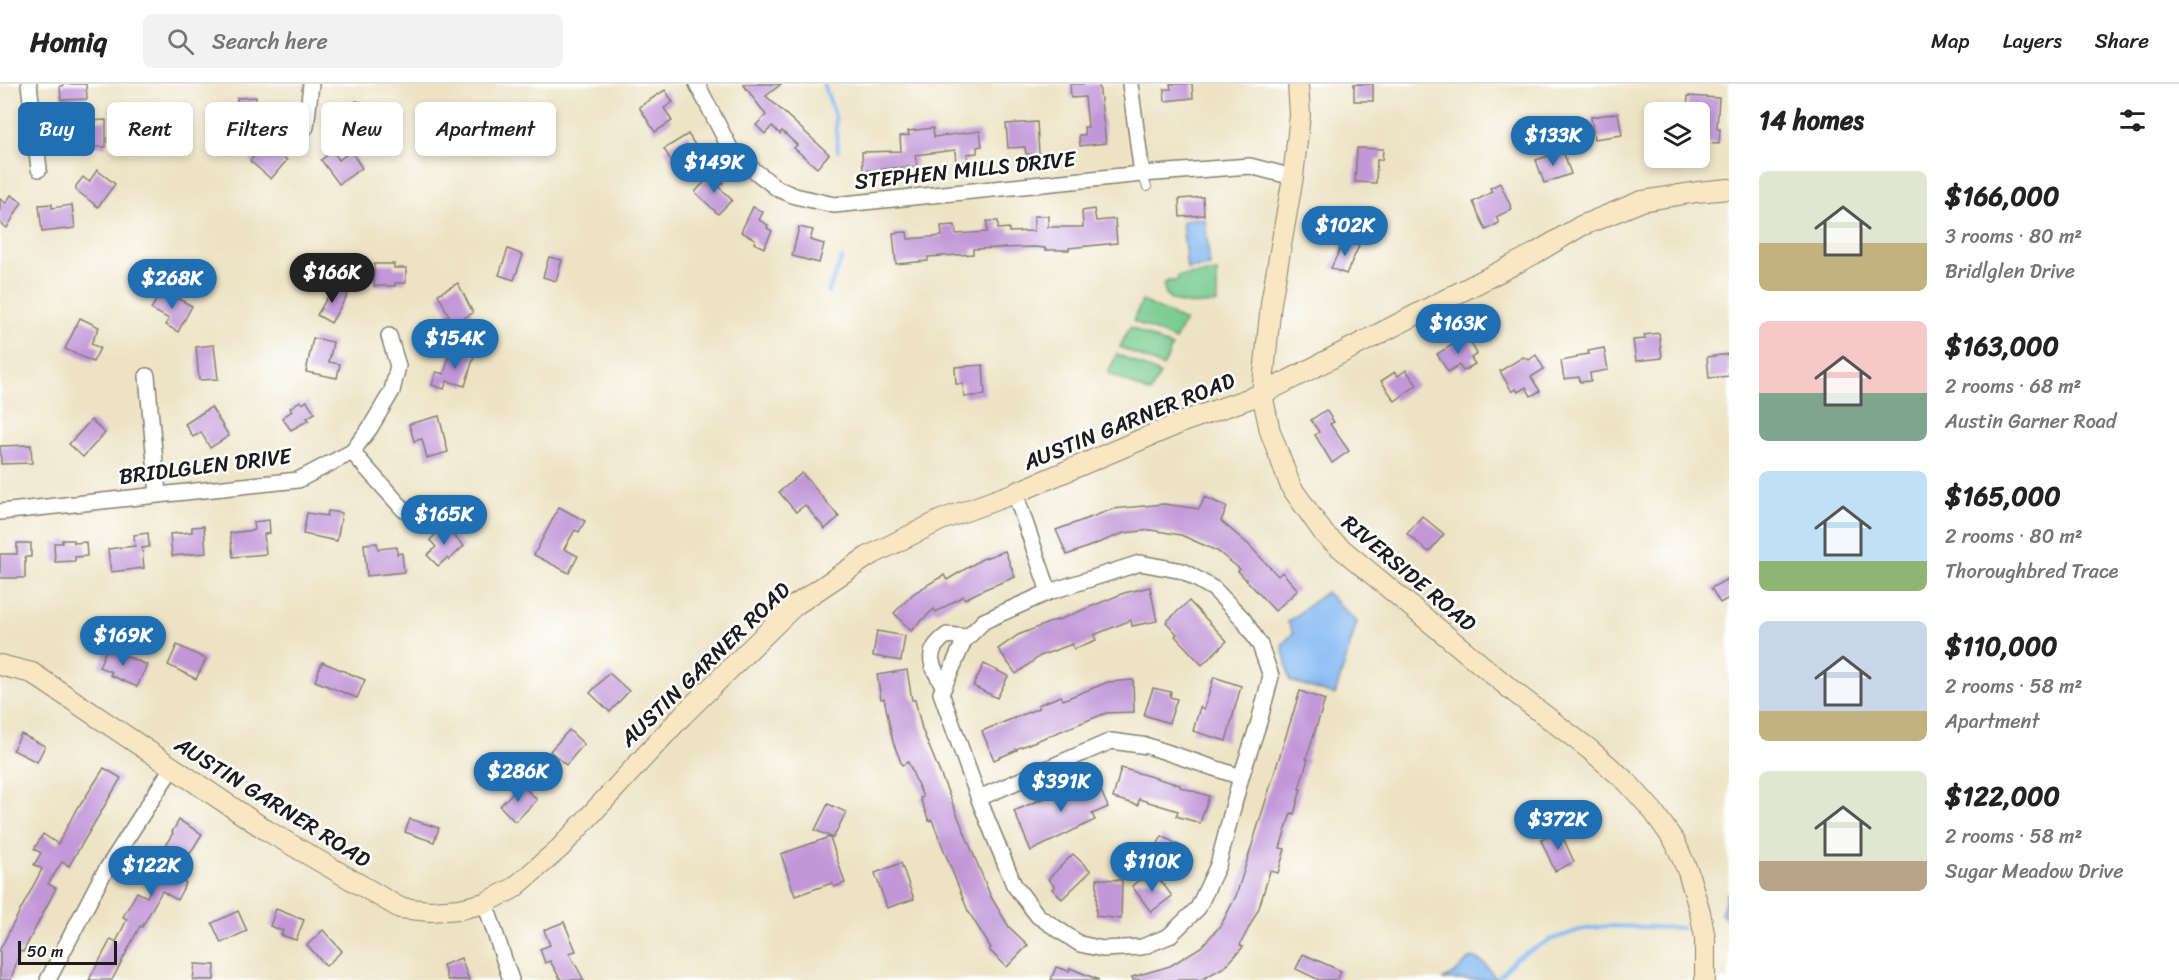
<!DOCTYPE html>
<html lang="en">
<head>
<meta charset="utf-8">
<style>
	:root { --surface:#fff; --page:#f2f2f2; --text:#222; --muted:#767676; --line:#e0e0e0; --accent:#1f6fb2 }
	body { margin:0; font-family:Sriracha,sans-serif; background:var(--page); color:var(--text); height:100vh; display:flex; flex-direction:column; font-size:22px; white-space:nowrap }
	* { box-sizing:border-box; margin:0 }
	p { font-size:20px; color:var(--muted) }
	.icon { flex:none; width:33px; height:33px; fill:none; stroke:currentColor; stroke-width:2; stroke-linecap:round; stroke-linejoin:round }
	.map { position:relative; flex:1; overflow:hidden }
	.sheet { display:flex; flex-direction:column; background:var(--surface); width:450px }
	.sheet>* { flex:none }
	.hud { position:absolute; left:18px; top:18px; width:570px; height:54px; display:flex; gap:12px }
	.controls { position:absolute; left:1644px; top:18px; display:grid; gap:12px }
	.controls a { display:grid; place-items:center; width:66px; height:66px; border-radius:9px; background:var(--surface); box-shadow:0 3px 9px #0003; font-size:30px }
	.scale { position:absolute; left:18px; bottom:15px; width:99px; box-sizing:border-box; padding-left:6px; border:3px solid #1c1c1c; border-top:0; font-size:16px; line-height:21px; white-space:nowrap; color:#1c1c1c; -webkit-text-stroke:4px #fff; paint-order:stroke }
	.price { position:absolute; translate:-50% -51px; padding:0 14px; border-radius:21px; background:var(--accent); color:#fff; font-size:20px; line-height:39px; filter:drop-shadow(0 2px 3px #0008) }
	.price::after { content:''; position:absolute; left:50%; top:36px; width:18px; height:14px; margin-left:-9px; background:inherit; clip-path:polygon(0 0,100% 0,50% 100%) }
	.price.active { background:#222; color:#fff }
	ul { padding:0; list-style:none }
	li { display:flex; align-items:center; gap:18px; height:150px; padding:0 30px }
	li span { display:grid; place-items:center; flex:none; width:168px; height:120px; border-radius:9px; color:#555 }
	li>.icon { margin-inline-start:auto }
	span .icon { width:72px; height:72px; fill:#fffc; stroke-width:1 }
	li b { font-size:26px }
	h2 { display:flex; justify-content:space-between; align-items:center; height:72px; padding:0 30px; font-size:26px }
	.pill { padding:0 21px; border-radius:9px; background:var(--surface); box-shadow:0 3px 9px #0003; font-size:21px; line-height:54px }
	.pill.active { background:var(--accent); color:#fff }
	header { display:flex; align-items:center; gap:36px; box-sizing:border-box; height:84px; padding:0 30px; background:var(--surface); border-bottom:2px solid var(--line) }
	header strong { font-size:28px }
	nav { display:flex; gap:33px; margin-inline-start:auto; font-size:21px }
	.search { width:420px; height:54px; background:var(--page); display:flex; align-items:center; gap:15px; box-sizing:border-box; padding:0 21px; border-radius:9px; color:var(--muted); font-size:22px }
	main { display:flex; flex:1; min-height:0 }
	.map>svg:first-child { display:block }
	.green { fill:#77cb8e; stroke:#4a7455; stroke-width:1.5 }
	.water { fill:#82b8f1; stroke:#4f6a86; stroke-width:1.5 }
	.lines { fill:none; stroke-linecap:round; stroke-linejoin:round }
	.stream { stroke:#82b8f1; stroke-width:4 }
	.building { fill:#c197d8 }
	.lane-casing { stroke:#848070; stroke-width:10 }
	.street-casing { stroke:#848070; stroke-width:18 }
	.secondary-casing { stroke:#848070; stroke-width:22 }
	.lane { stroke:#fff; stroke-width:8 }
	.street { stroke:#fff; stroke-width:15 }
	.secondary { stroke:#f9e7c3; stroke-width:20 }
	.labels { text-anchor:middle; dominant-baseline:central; stroke-width:5; stroke-linejoin:round; paint-order:stroke }
	.street-label { font-size:22px; fill:#1c1c1c; stroke:#fff }
</style>
</head>
<body>
<header>
<strong>Homiq</strong>
<div class="search"><svg class="icon" aria-label="search" viewBox="0 0 24 24"><circle cx="10" cy="10" r="6"/><path d="M15 15l6 6"/></svg>Search here</div>
<nav><a>Map</a><a>Layers</a><a>Share</a></nav>
</header>
<main>
<div class="map">
<svg width="1729" height="896" viewBox="0 0 1729 896">
	<rect width="100%" height="100%" fill="#fff"/>
	<filter id="ink" filterUnits="userSpaceOnUse"><feTurbulence type="fractalNoise" baseFrequency=".0167" numOctaves="2"/><feDisplacementMap in="SourceGraphic" scale="12" xChannelSelector="R" yChannelSelector="G"/><feConvolveMatrix kernelMatrix="1 2 1 2 8 2 1 2 1" color-interpolation-filters="sRGB"/></filter>
	<filter id="wash" filterUnits="userSpaceOnUse"><feTurbulence type="fractalNoise" baseFrequency=".008" numOctaves="4" result="noise"/><feDisplacementMap in="SourceGraphic" scale="24" xChannelSelector="R" yChannelSelector="G"/><feGaussianBlur stdDeviation="1.35" result="paint"/><feColorMatrix in="noise" values="0 0 0 0 0 0 0 0 0 0 0 0 0 0 0 0 0 1.4 0 .05"/><feComposite in="paint" operator="in"/></filter>
	<g filter="url(#wash)">
		<rect width="100%" height="100%" fill="#ede3c4"/>
		<!-- green -->
		<g class="green">
			<path d="M1217 188V219C1201 221 1163 225 1164 200L1168 197H1177L1178 192Z"/>
			<polygon points="1142,217 1185,237 1175,256 1133,237"/>
			<polygon points="1130,243 1172,263 1163,283 1120,263"/>
			<polygon points="1117,270 1160,290 1150,309 1108,289"/>
		</g>
		<!-- water -->
		<g class="water">
			<polygon points="1196,134 1197,136 1205,135 1210,182 1187,185 1182,138"/>
			<polygon points="1326,508 1357,538 1335,611 1290,597 1282,561 1293,549 1288,538"/>
			<polygon points="1727,810 1729,811 1729,838 1721,830"/>
			<polygon points="1475,874 1485,880 1497,896 1442,896 1454,890 1469,875"/>
		</g>
		<g class="lines">
			<!-- stream -->
			<g class="stream">
				<polyline points="824,0 835,32 838,67"/>
				<polyline points="828,208 842,174"/>
				<polyline points="1497,895 1516,874 1550,856 1580,846 1606,842 1683,844"/>
			</g>
		</g>
		<g id="blocks">
			<!-- building -->
			<g class="building">
				<polygon points="63,0 86,0 87,15 61,16 60,2 63,2"/>
				<polygon points="743,0 781,0 766,12 829,70 817,84 794,64 797,61 782,47 780,50 772,42 765,50 756,41 766,31"/>
				<polygon points="1070,0 1099,0 1106,59 1080,62 1079,51 1085,51 1084,43 1088,43 1085,13 1071,14"/>
				<polygon points="1170,0 1192,0 1193,14 1165,17 1164,5 1171,5"/>
				<rect x="1354" y="0" width="19" height="17"/>
				<polygon points="665,6 673,18 664,24 672,37 655,48 639,23"/>
				<polygon points="1688,12 1719,14 1717,45 1720,45 1719,60 1700,59 1700,28 1687,28"/>
				<polygon points="256,13 256,20 261,20 262,33 259,33 259,46 243,46 242,33 237,34 237,14"/>
				<polygon points="356,17 375,22 370,41 368,40 365,50 348,46"/>
				<polygon points="1618,29 1622,51 1594,55 1591,33"/>
				<polygon points="106,36 106,63 84,63 86,37"/>
				<polygon points="1037,38 1039,70 1026,70 1025,63 1008,64 1006,40"/>
				<polygon points="933,44 934,53 980,47 982,62 977,63 977,69 967,70 968,77 956,79 955,66 915,71 917,82 863,87 862,68 901,67 900,52 909,51 908,47"/>
				<polygon points="688,50 695,61 689,65 693,73 688,76 690,80 678,88 664,65"/>
				<polygon points="262,62 274,71 277,68 287,76 271,95 250,77"/>
				<polygon points="1357,64 1383,65 1382,76 1377,76 1376,99 1355,98"/>
				<polygon points="333,67 339,76 351,67 362,84 339,100 321,76"/>
				<polygon points="1563,67 1571,90 1544,99 1536,76"/>
				<polygon points="97,86 115,100 98,123 76,106 76,102 83,93 89,98"/>
				<polygon points="714,88 724,98 719,103 732,116 718,130 695,108"/>
				<polygon points="1500,99 1512,125 1496,133 1499,139 1486,146 1473,118 1492,108 1490,104"/>
				<polygon points="11,111 22,118 7,144 0,139 0,115 6,119"/>
				<polygon points="1203,113 1204,131 1180,133 1179,115"/>
				<polygon points="52,120 52,124 72,121 75,144 42,148 39,121"/>
				<polygon points="753,123 763,128 759,136 768,141 767,144 772,147 764,164 754,159 755,155 741,148"/>
				<polygon points="1094,125 1096,137 1115,135 1117,159 1069,164 1069,166 1045,166 1045,164 1034,163 973,165 973,170 928,173 928,177 896,180 893,149 907,148 908,155 942,152 941,142 955,141 956,150 987,148 987,137 998,137 998,145 1009,144 1009,148 1034,147 1034,132 1048,132 1048,143 1083,143 1082,127"/>
				<polygon points="799,143 813,146 810,156 824,160 819,179 792,172"/>
				<polygon points="1345,155 1359,162 1346,190 1331,184"/>
				<polygon points="508,165 523,171 514,196 499,191"/>
				<polygon points="549,173 562,176 556,197 543,193"/>
				<polygon points="374,180 394,180 394,184 406,184 406,199 395,199 395,202 374,202"/>
				<polygon points="458,199 473,229 454,239 457,246 446,252 438,237 449,232 438,210"/>
				<polygon points="334,202 348,210 331,239 317,231"/>
				<polygon points="162,206 192,222 178,248 166,241 169,235 151,225"/>
				<polygon points="80,234 99,243 91,260 100,264 93,278 65,265"/>
				<polygon points="1659,249 1662,274 1636,277 1633,256 1645,255 1644,251"/>
				<polygon points="1467,252 1477,270 1471,274 1475,280 1463,287 1459,281 1448,288 1437,270"/>
				<polygon points="313,254 333,258 329,278 340,280 337,294 306,288"/>
				<polygon points="214,261 218,295 199,296 196,263"/>
				<polygon points="1604,264 1608,286 1590,289 1591,297 1580,298 1579,293 1564,295 1561,277 1577,274 1577,272 1589,270 1588,267"/>
				<polygon points="451,266 474,272 465,302 447,297 444,305 432,301 436,288 444,290"/>
				<polygon points="1729,270 1729,292 1709,294 1707,273"/>
				<polygon points="1536,271 1544,285 1531,293 1540,307 1531,312 1526,303 1518,308 1516,305 1512,308 1500,287 1523,273 1529,276"/>
				<polygon points="983,281 985,311 964,313 963,300 956,300 955,283"/>
				<polygon points="1406,286 1417,301 1395,317 1381,297 1395,288 1398,292"/>
				<polygon points="300,317 302,320 307,317 315,329 307,334 309,336 291,346 282,334 292,327 290,324"/>
				<polygon points="211,323 229,352 210,364 201,348 193,353 185,340"/>
				<polygon points="1326,326 1334,338 1330,340 1349,367 1332,379 1315,351 1319,348 1311,336"/>
				<polygon points="439,332 448,368 427,374 422,355 414,357 409,340"/>
				<polygon points="91,336 105,349 83,373 69,360"/>
				<polygon points="31,361 32,379 1,380 0,362"/>
				<polygon points="802,389 839,433 825,445 805,421 796,428 779,408"/>
				<polygon points="1205,413 1227,423 1221,437 1248,460 1278,492 1282,488 1298,506 1275,527 1238,487 1240,485 1217,467 1181,451 1151,446 1124,449 1067,471 1056,446 1113,425 1164,420 1199,425"/>
				<polygon points="559,423 585,437 579,448 575,446 564,465 578,472 569,489 534,471"/>
				<polygon points="328,427 342,429 337,457 303,450 307,429 327,432"/>
				<polygon points="1422,432 1444,450 1429,468 1407,450"/>
				<polygon points="269,436 270,449 264,450 266,470 233,473 230,449 255,446 254,438"/>
				<polygon points="204,442 206,469 172,472 170,450 192,448 192,443"/>
				<polygon points="444,442 464,462 449,476 447,474 438,482 427,471 436,463 430,456"/>
				<polygon points="148,449 149,463 142,464 144,484 111,488 108,465 135,462 134,451"/>
				<polygon points="62,456 74,456 74,459 86,458 87,472 75,473 75,477 55,478 54,459 62,459"/>
				<polygon points="17,459 31,459 31,473 25,473 25,494 0,494 0,470 17,470"/>
				<polygon points="377,459 378,465 397,463 397,470 402,469 404,488 367,492 364,460"/>
				<polygon points="1005,467 1015,493 985,505 965,515 963,512 936,528 934,525 911,547 894,529 914,509 944,491 947,496 982,475"/>
				<polygon points="1729,494 1729,514 1720,519 1711,504"/>
				<polygon points="1150,503 1157,537 1132,542 1131,536 1094,551 1096,556 1074,565 1072,560 1040,572 1016,590 998,565 1018,551 1056,536 1056,537 1124,509"/>
				<polygon points="1189,517 1227,557 1202,581 1175,552 1177,550 1166,538"/>
				<polygon points="877,547 905,552 901,577 873,572"/>
				<polygon points="177,561 206,575 196,595 168,581"/>
				<polygon points="107,564 147,581 137,603 110,591 112,588 99,583"/>
				<polygon points="322,578 365,596 357,614 315,597"/>
				<polygon points="984,580 1008,592 997,614 973,602"/>
				<polygon points="907,586 912,616 915,616 922,645 991,813 1009,843 1028,861 1007,883 989,866 991,864 968,827 932,736 929,737 920,714 923,713 908,678 902,681 893,658 884,614 881,615 877,591"/>
				<polygon points="609,589 629,607 610,628 590,609"/>
				<polygon points="1214,593 1241,602 1226,657 1193,647 1200,623 1204,625"/>
				<polygon points="1133,596 1134,628 1106,629 1016,665 1017,666 994,676 982,647 1039,624 1038,621 1061,612 1063,616 1108,598"/>
				<polygon points="1153,604 1171,608 1170,613 1177,615 1169,639 1144,631"/>
				<polygon points="1300,607 1325,616 1306,675 1308,675 1299,705 1301,705 1294,730 1291,729 1280,764 1285,765 1278,789 1270,787 1259,824 1240,861 1243,863 1226,882 1201,896 1133,896 1132,893 1170,882 1201,863 1221,841 1236,812"/>
				<polygon points="569,646 584,660 566,681 550,667"/>
				<polygon points="21,650 45,662 37,678 13,666"/>
				<polygon points="104,684 121,694 69,782 62,778 48,800 56,804 23,868 20,867 11,896 0,896 0,865 42,785 34,781 41,769 34,765 43,750 58,760 78,722 79,723"/>
				<polygon points="1121,684 1180,701 1180,703 1209,712 1200,739 1176,732 1178,727 1139,715 1138,721 1113,714"/>
				<polygon points="1095,693 1108,723 1092,730 1095,736 1031,767 1014,727"/>
				<polygon points="521,700 537,716 515,738 500,722"/>
				<polygon points="828,720 846,728 833,754 815,746"/>
				<polygon points="410,735 439,744 434,758 405,748"/>
				<polygon points="179,736 202,750 181,784 187,787 182,796 186,799 177,816 162,807 142,843 140,842 112,896 89,896 111,855 116,858 127,835 123,833 137,808 147,813 160,788 151,784 173,749 172,748"/>
				<polygon points="1560,747 1574,778 1555,787 1541,756"/>
				<polygon points="1162,752 1188,766 1176,788 1150,775"/>
				<polygon points="830,753 845,799 834,803 832,799 795,812 781,770"/>
				<polygon points="1073,770 1091,787 1062,815 1052,805 1055,803 1048,795"/>
				<polygon points="901,779 914,815 887,824 875,789"/>
				<polygon points="1097,795 1122,796 1121,835 1096,832"/>
				<polygon points="1139,796 1161,797 1172,812 1151,828 1132,802"/>
				<polygon points="276,825 304,836 296,856 281,851 283,847 270,842"/>
				<polygon points="238,827 247,847 221,859 212,839"/>
				<polygon points="564,838 576,867 569,869 584,896 561,896 550,877 545,879 540,865 550,861 544,846"/>
				<polygon points="323,846 342,867 326,882 307,861"/>
				<polygon points="1303,870 1341,887 1337,896 1319,896 1296,885"/>
				<polygon points="461,874 469,896 448,896 443,881"/>
				<polygon points="195,880 215,881 214,896 193,896"/>
				<polygon points="1056,883 1069,887 1070,884 1099,896 1051,896"/>
			</g>
		</g>
	</g>
	<g filter="url(#ink)">
		<use href="#blocks" fill-opacity="0" stroke="#848070" stroke-width="1.5"/>
		<g class="lines">
			<defs>
				<polyline id="lane" points="1142,90 1147,103"/>
				<g id="street">
					<polyline points="29,0 39,85"/>
					<polyline points="697,0 733,70 778,105 795,112 834,121 1142,90 1250,82 1293,93"/>
					<polyline points="1130,0 1142,90"/>
					<polyline points="306,43 311,0"/>
					<polyline points="147,292 158,410"/>
					<polyline points="352,368 404,426"/>
					<polyline points="1015,409 1049,508 984,537 964,557 941,609 980,718 1014,801 1038,832 1080,860 1103,865 1142,863 1169,852 1198,824 1218,781 1241,693 1259,638 1271,592 1260,561 1243,535 1214,505 1183,487 1140,479 1049,508"/>
					<polyline points="0,428 298,396 352,368 370,344 392,307 398,282 389,252"/>
					<path d="M944 603C931 581 923 568 947 551L967 553"/>
					<polyline points="979,714 1111,657 1148,662 1241,693"/>
					<polyline points="485,819 511,896"/>
					<polyline points="48,896 101,794 172,684"/>
				</g>
				<g id="secondary">
					<polyline points="1298,0 1300,31 1293,93 1271,219 1262,310 1270,347 1291,403 1325,451 1514,608 1589,665 1627,698 1653,727 1675,758 1688,788 1700,828 1705,854 1705,896"/>
					<polyline points="0,581 32,589 266,746 400,824 430,827 460,825 485,819 514,804 560,764 682,632 794,522 867,473 941,436 1015,409 1185,337 1262,310 1534,170 1581,142 1642,117 1697,108 1729,105"/>
				</g>
			</defs>
			<!-- lane casing -->
			<use href="#lane" class="lane-casing"/>
			<!-- street casing -->
			<use href="#street" class="street-casing"/>
			<!-- secondary casing -->
			<use href="#secondary" class="secondary-casing"/>
			<!-- lane -->
			<use href="#lane" class="lane"/>
			<!-- street -->
			<use href="#street" class="street"/>
			<!-- secondary -->
			<use href="#secondary" class="secondary"/>
		</g>
	</g>
	<g class="labels">
		<!-- street labels -->
		<g class="street-label">
			<text transform="translate(965 86) rotate(-6)">STEPHEN MILLS DRIVE</text>
			<text transform="translate(1129 337) rotate(-22)">AUSTIN GARNER ROAD</text>
			<text transform="translate(205 382) rotate(-7)">BRIDLGLEN DRIVE</text>
			<text transform="translate(1409 489) rotate(40)">RIVERSIDE ROAD</text>
			<text transform="translate(705 580) rotate(-44)">AUSTIN GARNER ROAD</text>
			<text transform="translate(273 718) rotate(32)">AUSTIN GARNER ROAD</text>
		</g>
	</g>
</svg>
<div class="controls">
<a><svg class="icon" aria-label="layers" viewBox="0 0 24 24"><path d="M12 4l9 5-9 5-9-5zM3 14l9 5 9-5"/></svg></a>
</div>
<div class="scale">50 m</div>
<b class="price" style="left:1553px;top:83px">$133K</b>
<b class="price" style="left:714px;top:110px">$149K</b>
<b class="price" style="left:1345px;top:173px">$102K</b>
<b class="price active" style="left:332px;top:220px">$166K</b>
<b class="price" style="left:172px;top:226px">$268K</b>
<b class="price" style="left:1458px;top:271px">$163K</b>
<b class="price" style="left:455px;top:286px">$154K</b>
<b class="price" style="left:444px;top:462px">$165K</b>
<b class="price" style="left:123px;top:583px">$169K</b>
<b class="price" style="left:518px;top:719px">$286K</b>
<b class="price" style="left:1061px;top:729px">$391K</b>
<b class="price" style="left:1558px;top:767px">$372K</b>
<b class="price" style="left:1152px;top:809px">$110K</b>
<b class="price" style="left:151px;top:813px">$122K</b>
<div class="hud">
<a class="pill active">Buy</a>
<a class="pill">Rent</a>
<a class="pill">Filters</a>
<a class="pill">New</a>
<a class="pill">Apartment</a>
</div>
</div>
<section class="sheet">
<h2>14 homes<svg class="icon" aria-label="filters" viewBox="0 0 24 24"><path d="M4 7h16M4 17h16"/><circle cx="9" cy="7" r="2"/><circle cx="15" cy="17" r="2"/></svg></h2>
<ul>
<li><span style="background:linear-gradient(#dfe7d0 60%,#c2b280 0)"><svg class="icon" aria-label="home" viewBox="0 0 24 24"><path d="M3 11l9-7 9 7M6 9v11h12V9"/></svg></span><div><b>$166,000</b><p>3 rooms · 80 m²</p><p>Bridlglen Drive</p></div></li>
<li><span style="background:linear-gradient(#f6c9c9 60%,#7fa58c 0)"><svg class="icon" aria-label="home" viewBox="0 0 24 24"><path d="M3 11l9-7 9 7M6 9v11h12V9"/></svg></span><div><b>$163,000</b><p>2 rooms · 68 m²</p><p>Austin Garner Road</p></div></li>
<li><span style="background:linear-gradient(#bfe0f5 75%,#8fb573 0)"><svg class="icon" aria-label="home" viewBox="0 0 24 24"><path d="M3 11l9-7 9 7M6 9v11h12V9"/></svg></span><div><b>$165,000</b><p>2 rooms · 80 m²</p><p>Thoroughbred Trace</p></div></li>
<li><span style="background:linear-gradient(#c9d6e8 75%,#c2b280 0)"><svg class="icon" aria-label="home" viewBox="0 0 24 24"><path d="M3 11l9-7 9 7M6 9v11h12V9"/></svg></span><div><b>$110,000</b><p>2 rooms · 58 m²</p><p>Apartment</p></div></li>
<li><span style="background:linear-gradient(#dfe7d0 75%,#b9a48a 0)"><svg class="icon" aria-label="home" viewBox="0 0 24 24"><path d="M3 11l9-7 9 7M6 9v11h12V9"/></svg></span><div><b>$122,000</b><p>2 rooms · 58 m²</p><p>Sugar Meadow Drive</p></div></li>
</ul>
</section>
</main>
</body>
</html>
